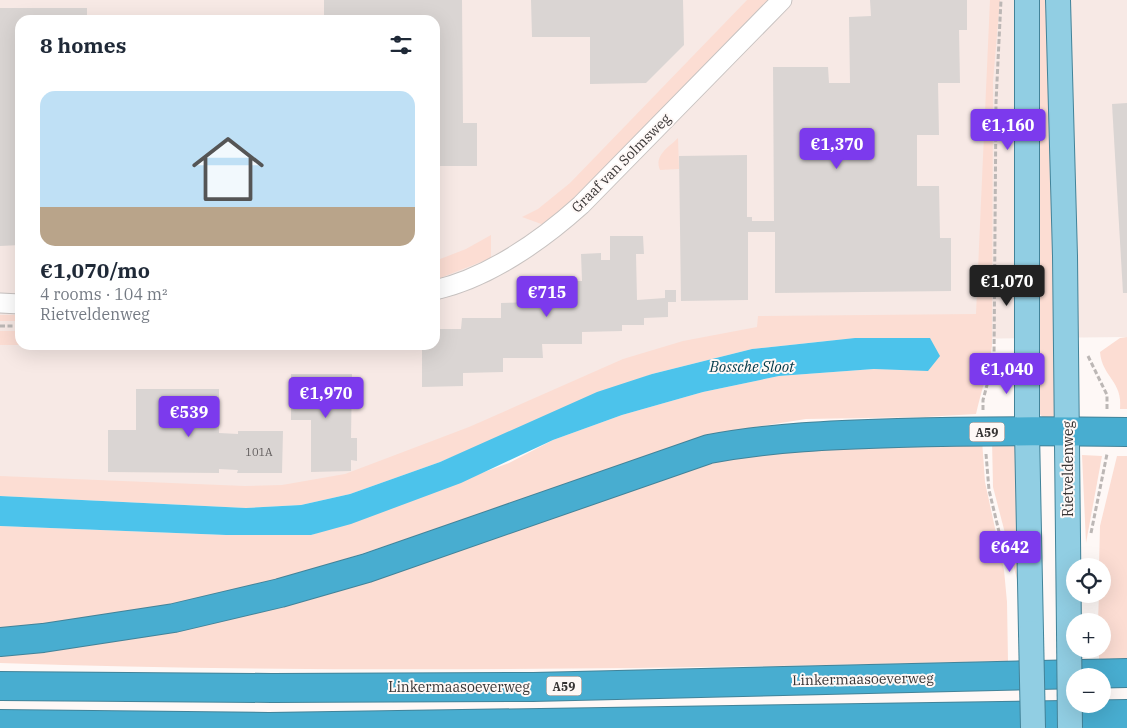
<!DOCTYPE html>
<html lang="en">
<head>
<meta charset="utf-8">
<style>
	:root { --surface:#fff; --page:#f6f6f7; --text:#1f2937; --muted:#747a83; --accent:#7c3aed }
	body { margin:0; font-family:"IBM Plex Serif",serif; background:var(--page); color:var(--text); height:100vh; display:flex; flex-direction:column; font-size:19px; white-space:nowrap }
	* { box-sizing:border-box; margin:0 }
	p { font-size:16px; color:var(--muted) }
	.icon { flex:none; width:28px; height:28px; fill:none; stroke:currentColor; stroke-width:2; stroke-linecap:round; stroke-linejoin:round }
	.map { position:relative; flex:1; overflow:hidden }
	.drawer { position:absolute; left:15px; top:15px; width:425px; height:335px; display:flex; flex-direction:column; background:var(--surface); border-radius:15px; box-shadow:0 5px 20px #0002 }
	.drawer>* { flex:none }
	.buttons { position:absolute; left:1066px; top:558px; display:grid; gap:10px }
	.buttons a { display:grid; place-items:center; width:45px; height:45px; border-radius:50%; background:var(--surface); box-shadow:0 5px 20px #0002; font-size:25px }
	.price { position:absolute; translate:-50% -42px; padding:0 11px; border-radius:5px; background:var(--accent); color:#fff; font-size:16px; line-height:32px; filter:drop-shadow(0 1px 2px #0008) }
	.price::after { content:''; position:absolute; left:50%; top:30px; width:15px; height:11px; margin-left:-8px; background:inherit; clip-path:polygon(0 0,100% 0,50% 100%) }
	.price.selected { background:#222; color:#fff }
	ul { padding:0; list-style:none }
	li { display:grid; align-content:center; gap:10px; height:265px; padding:0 25px }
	li span { display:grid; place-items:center; height:155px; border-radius:15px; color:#555 }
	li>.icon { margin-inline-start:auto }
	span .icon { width:90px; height:90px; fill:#fffc; stroke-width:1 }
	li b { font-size:21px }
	h2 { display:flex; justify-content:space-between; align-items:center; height:60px; padding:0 25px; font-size:21px }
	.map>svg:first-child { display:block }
	.built { fill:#f7e9e5; fill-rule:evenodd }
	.green { fill:#fcddd3 }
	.water { fill:#4cc3eb }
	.building { fill:#dad5d3 }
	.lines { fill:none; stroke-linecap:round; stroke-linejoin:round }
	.minor-casing { stroke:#c7c2c0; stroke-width:21 }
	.major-casing { stroke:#428399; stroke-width:26 }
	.highway-casing { stroke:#428399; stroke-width:30 }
	.path { stroke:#bcb7b5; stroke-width:3; stroke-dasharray:5 2.5; stroke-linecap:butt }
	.minor { stroke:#fff; stroke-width:19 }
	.major { stroke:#91cee3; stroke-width:24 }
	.highway { stroke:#48add0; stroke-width:28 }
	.major-bridge-casing { stroke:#428399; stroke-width:26; stroke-linecap:butt }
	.major-bridge { stroke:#91cee3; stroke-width:24 }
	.labels { text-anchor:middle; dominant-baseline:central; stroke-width:4; stroke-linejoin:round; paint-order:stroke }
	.number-label { font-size:11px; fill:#605c5c }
	.shield { fill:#fef8f6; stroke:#736f6e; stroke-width:1 }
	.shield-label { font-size:12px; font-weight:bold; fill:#373434 }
	.street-label { font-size:14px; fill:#373434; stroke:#fef8f6 }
	.water-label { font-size:15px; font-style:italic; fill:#003848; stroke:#fef8f6 }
</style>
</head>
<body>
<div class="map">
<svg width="1127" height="728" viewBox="0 0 1127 728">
	<rect width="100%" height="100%" fill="#fef8f6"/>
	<!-- built -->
	<path class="built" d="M0 0H1127V337L702 342 300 495 0 484ZM20 20H435V345H20Z"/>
	<!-- green -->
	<g class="green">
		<polygon points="747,0 769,0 590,184 544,225 522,217 538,209 570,183"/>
		<path d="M990 0H1000L993 81 992 346C989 370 981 391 976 414L925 417 806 419 736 430 288 578C193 602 97 619 0 629V526L226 535H311L509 463 553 440 622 415 703 392 779 376 874 369 928 370 929 338H855L752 349 652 374 440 462 350 494 301 505 246 508 0 496V476L245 486 282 485 345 474 469 427 623 359 683 341 757 327 758 316 976 314Z"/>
		<polygon points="1038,0 1054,0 1059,416 1046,421 1038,412"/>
		<path d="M678 138 679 169 660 170C654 155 668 148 678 138Z"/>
		<polygon points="491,235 491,258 435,280 435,261 466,249"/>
		<rect x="0" y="315" width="20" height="6"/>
		<rect x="0" y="331" width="20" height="14"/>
		<path d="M1127 337V409H1120C1123 381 1102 377 1100 352L1120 338Z"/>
		<path d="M982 440 985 482 1004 570 1007 602 1008 661C672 669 336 674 0 663V649L89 640 720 455Z"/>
		<polygon points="992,440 1018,443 1020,591 993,487"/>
		<polygon points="1082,455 1102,456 1086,543"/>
		<polygon points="1117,456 1127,456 1127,658 1099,659 1099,649 1102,649 1102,621 1098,621 1099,594 1102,594 1102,566 1099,566 1100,526"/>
	</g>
	<!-- water -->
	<polygon class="water" points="855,338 930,338 940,356 928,371 874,369 779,376 703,392 622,415 553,440 461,483 351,524 311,535 226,535 0,526 0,496 246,508 301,505 350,494 440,462 597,392 652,374 752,349"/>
	<!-- building -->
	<g class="building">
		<polygon points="324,0 462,0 463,123 477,123 477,166 435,166 435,20 324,20"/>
		<polygon points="531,0 683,0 684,45 646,83 590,84 590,37 532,37"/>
		<polygon points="870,0 967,0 967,30 959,30 960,83 938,83 939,135 917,135 917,186 939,186 940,238 951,238 951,291 775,293 775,232 748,232 748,300 681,301 679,156 747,155 747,217 752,217 752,221 774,221 773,67 828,67 829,83 850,83 849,17 871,16"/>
		<polygon points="0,8 87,8 87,20 20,20 20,245 0,246"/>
		<polygon points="1127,103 1127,293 1123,293 1112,104"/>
		<polygon points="610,236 643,236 644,254 636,254 637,300 665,298 665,290 676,290 676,302 668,302 668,317 644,318 644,325 622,325 622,331 582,332 582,344 542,344 543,358 503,358 503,372 463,373 463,386 422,387 422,345 435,345 435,329 461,329 462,318 501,318 501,303 541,302 541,281 582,281 581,254 601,253 601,260 610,260"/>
		<polygon points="291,374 352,374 351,438 357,438 357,461 351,460 351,471 311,472 311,420 291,420"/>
		<polygon points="136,389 219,389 219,433 238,434 238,431 283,431 282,473 237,473 238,470 219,469 219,473 108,472 108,430 136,430"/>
	</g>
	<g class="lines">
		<defs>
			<g id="minor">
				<path d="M435 290C488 278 541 241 581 205L782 0"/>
				<polyline points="0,303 20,304"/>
			</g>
			<g id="major">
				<polyline points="1027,0 1027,432 1031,633"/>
				<polyline points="1058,0 1065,256 1069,632"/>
			</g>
			<g id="highway">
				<path d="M0 642 43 638 174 618 280 593 367 568 709 449C773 437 833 435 898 433 974 431 1051 431 1127 432"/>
				<polyline points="0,686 272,688 533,687 1127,673"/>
				<polyline points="0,724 269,727 1127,714"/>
			</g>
		</defs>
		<!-- minor casing -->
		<use href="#minor" class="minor-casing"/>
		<!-- major casing -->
		<use href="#major" class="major-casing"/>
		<!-- highway casing -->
		<use href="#highway" class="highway-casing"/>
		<!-- path -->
		<g class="path">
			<polyline points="0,326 20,326"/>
			<polyline points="1088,356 1107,395 1107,410"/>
			<polyline points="983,410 983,400 994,359 996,102 1001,0"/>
			<polyline points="986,454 989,490 1007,565"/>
			<polyline points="1091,533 1107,454"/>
		</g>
		<!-- minor -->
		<use href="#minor" class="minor"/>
		<!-- major -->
		<use href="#major" class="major"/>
		<!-- highway -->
		<use href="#highway" class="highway"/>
		<defs>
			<g id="major-bridge">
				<polyline points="1069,632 1070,728"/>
				<polyline points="1031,633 1033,728"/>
			</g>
		</defs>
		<!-- major-bridge casing -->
		<use href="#major-bridge" class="major-bridge-casing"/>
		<!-- major-bridge -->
		<use href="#major-bridge" class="major-bridge"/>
	</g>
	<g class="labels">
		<!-- number labels -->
		<g class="number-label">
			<text x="259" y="452">101A</text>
		</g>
		<!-- shield labels -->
		<g class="shield">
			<rect x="969.5" y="422.5" width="35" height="19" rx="4"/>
			<rect x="546.5" y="676.5" width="35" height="19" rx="4"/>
		</g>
		<g class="shield-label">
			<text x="987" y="432">A59</text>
			<text x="564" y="686">A59</text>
		</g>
		<!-- street labels -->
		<g class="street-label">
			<text transform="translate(621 163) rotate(-45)">Graaf van Solmsweg</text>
			<text transform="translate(1068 469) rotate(-90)">Rietveldenweg</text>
			<text transform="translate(863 679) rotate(-1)">Linkermaasoeverweg</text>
			<text x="459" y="687">Linkermaasoeverweg</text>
		</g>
		<!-- water labels -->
		<g class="water-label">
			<text x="752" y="366">Bossche Sloot</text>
		</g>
	</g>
</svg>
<div class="buttons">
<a><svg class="icon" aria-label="locate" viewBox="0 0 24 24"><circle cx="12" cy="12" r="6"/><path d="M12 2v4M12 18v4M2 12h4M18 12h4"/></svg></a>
<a>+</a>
<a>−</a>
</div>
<b class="price" style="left:1008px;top:151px">€1,160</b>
<b class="price" style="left:837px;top:170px">€1,370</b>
<b class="price selected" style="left:1007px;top:307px">€1,070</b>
<b class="price" style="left:547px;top:318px">€715</b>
<b class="price" style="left:1007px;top:395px">€1,040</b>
<b class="price" style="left:326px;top:419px">€1,970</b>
<b class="price" style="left:189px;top:438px">€539</b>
<b class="price" style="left:1010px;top:573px">€642</b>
<section class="drawer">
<h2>8 homes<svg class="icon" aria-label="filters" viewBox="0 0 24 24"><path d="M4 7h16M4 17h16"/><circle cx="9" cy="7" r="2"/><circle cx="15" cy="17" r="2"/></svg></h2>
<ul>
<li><span style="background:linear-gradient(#bfe0f5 75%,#b9a48a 0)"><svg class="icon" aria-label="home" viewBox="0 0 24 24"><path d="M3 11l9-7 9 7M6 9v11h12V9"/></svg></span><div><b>€1,070/mo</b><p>4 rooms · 104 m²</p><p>Rietveldenweg</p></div></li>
</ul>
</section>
</div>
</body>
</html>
